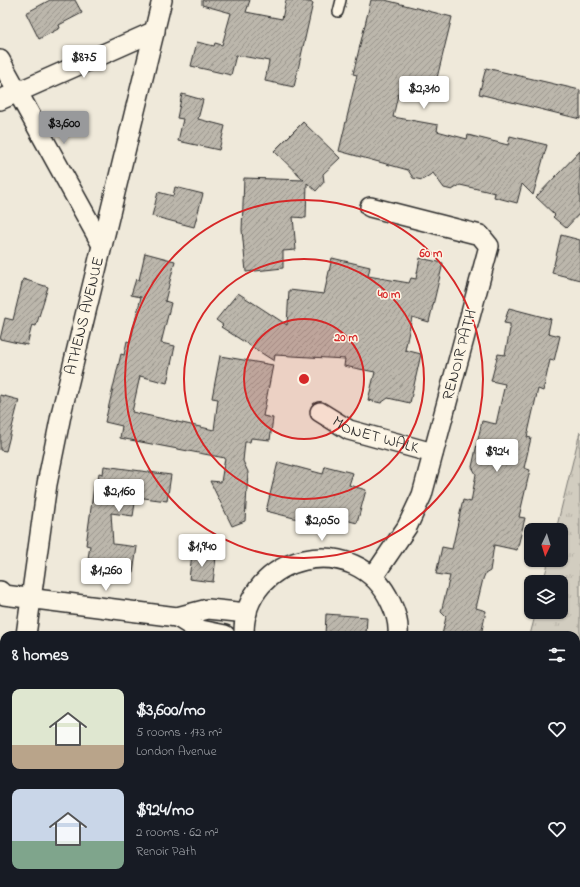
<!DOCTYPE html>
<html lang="en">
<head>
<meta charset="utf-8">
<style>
	:root { --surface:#171b24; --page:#20242c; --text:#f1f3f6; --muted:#9ea1a6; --accent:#98999b }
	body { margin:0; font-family:"Indie Flower",sans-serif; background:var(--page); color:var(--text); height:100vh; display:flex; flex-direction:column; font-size:15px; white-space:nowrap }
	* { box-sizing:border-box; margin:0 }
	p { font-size:13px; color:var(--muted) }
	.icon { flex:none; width:22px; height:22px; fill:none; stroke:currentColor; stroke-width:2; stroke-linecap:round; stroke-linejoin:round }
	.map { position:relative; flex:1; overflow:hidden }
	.sheet { position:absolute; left:0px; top:631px; width:580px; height:256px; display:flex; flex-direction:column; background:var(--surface); border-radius:12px 12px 0 0; box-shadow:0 1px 3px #0004 }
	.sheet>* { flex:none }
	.needle { width:26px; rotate:184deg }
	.controls { position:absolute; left:524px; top:523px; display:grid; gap:8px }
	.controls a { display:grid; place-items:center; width:44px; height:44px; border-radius:8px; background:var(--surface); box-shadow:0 1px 3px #0004; font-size:20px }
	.price { position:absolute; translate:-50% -34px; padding:0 9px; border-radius:4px; background:#fff; color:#222; font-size:13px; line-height:26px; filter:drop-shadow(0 1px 2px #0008) }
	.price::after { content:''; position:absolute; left:50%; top:24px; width:12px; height:9px; margin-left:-6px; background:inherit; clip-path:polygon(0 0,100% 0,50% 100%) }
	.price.current { background:var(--accent); color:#111 }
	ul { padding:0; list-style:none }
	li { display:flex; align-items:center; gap:12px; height:100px; padding:0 12px }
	li span { display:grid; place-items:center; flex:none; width:112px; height:80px; border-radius:8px; color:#555 }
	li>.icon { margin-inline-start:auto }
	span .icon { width:48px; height:48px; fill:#fffc; stroke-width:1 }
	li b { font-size:17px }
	h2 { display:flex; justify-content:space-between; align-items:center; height:48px; padding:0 12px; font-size:17px }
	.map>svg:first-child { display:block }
	.grass { fill:url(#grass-tufts); stroke:#7e7c76 }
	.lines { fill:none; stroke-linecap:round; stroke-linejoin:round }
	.canal { stroke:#a6a399; stroke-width:21 }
	.building { fill:url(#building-hatch); stroke:#2b2b2b }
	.lane-casing { stroke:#2b2b2b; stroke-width:12 }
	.street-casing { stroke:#2b2b2b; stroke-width:22 }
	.lane { stroke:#fcf5e5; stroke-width:9 }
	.street { stroke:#fcf5e5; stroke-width:19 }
	.ring { fill:none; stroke:#d62828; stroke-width:2 }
	.labels { text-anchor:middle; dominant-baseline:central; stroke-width:3; stroke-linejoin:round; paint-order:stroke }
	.street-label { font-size:16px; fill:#2b2b2b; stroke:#fcf5e5 }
	.centre { fill:#d62828; stroke:#fcf5e5; stroke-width:2 }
	.ring-label { font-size:12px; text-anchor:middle; font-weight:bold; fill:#d62828; stroke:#fcf5e5; stroke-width:3; stroke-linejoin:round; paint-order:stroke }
</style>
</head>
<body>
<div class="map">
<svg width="580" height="887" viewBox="0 0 580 887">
	<defs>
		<pattern id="grass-tufts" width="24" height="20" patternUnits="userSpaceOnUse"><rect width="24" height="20" fill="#d2cdc0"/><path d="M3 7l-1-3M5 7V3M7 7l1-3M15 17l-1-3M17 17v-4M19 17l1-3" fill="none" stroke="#b4b0a5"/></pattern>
		<pattern id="building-hatch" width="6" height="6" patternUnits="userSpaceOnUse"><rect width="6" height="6" fill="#bcb7ac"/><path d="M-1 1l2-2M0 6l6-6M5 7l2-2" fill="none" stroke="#99958c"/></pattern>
	</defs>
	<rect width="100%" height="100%" fill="#efe9da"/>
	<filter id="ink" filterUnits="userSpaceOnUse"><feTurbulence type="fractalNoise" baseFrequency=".025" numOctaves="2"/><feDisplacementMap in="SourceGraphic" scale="8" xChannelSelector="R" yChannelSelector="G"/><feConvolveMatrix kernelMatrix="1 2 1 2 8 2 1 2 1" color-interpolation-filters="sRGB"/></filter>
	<g filter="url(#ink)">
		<!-- grass -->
		<polygon class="grass" points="580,432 580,873 576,887 470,887 471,883 576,883 576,635 530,635 536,612 561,612 561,582 543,582 549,560 561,560 561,530 556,530"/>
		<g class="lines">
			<!-- canal -->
			<g class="canal">
				<polyline points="576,778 580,762"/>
				<polyline points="548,887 549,883"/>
			</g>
		</g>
		<!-- building -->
		<g class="building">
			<polygon points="50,0 75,0 82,13 59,25 60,28 39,39 26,13"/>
			<polygon points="202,0 250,0 246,12 282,19 286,0 298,0 313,3 294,87 265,81 269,61 236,55 231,75 191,66 197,42 214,46 215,43 222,45 231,13 202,5"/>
			<polygon points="371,0 385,0 452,17 433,94 400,86 393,117 438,125 437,131 467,139 468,135 508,145 510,136 547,145 533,195 522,184 517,203 494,197 495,193 460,185 452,190 444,188 433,173 422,180 413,178 408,170 339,151 357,75 353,74"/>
			<polygon points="486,68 580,90 580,119 479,94"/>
			<polygon points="182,94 203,100 198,119 225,126 219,150 178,141 183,119 177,118"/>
			<polygon points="303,122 340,158 323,174 324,182 316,191 307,183 306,218 293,217 296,250 283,251 283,268 246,272 242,230 244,178 304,180 274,151"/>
			<polygon points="580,151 580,213 566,228 553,217 555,215 536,197"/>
			<polygon points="175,187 203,194 194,227 152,216 158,192 173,196"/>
			<polygon points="561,235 580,240 580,280 552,273"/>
			<polygon points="145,253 175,261 165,301 171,303 161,343 175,346 167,383 140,376 132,412 214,430 218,399 212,398 220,356 273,365 263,416 273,418 270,440 251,438 250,442 245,442 243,461 248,472 245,521 232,526 210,481 221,482 225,458 120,438 122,426 105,422 121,354 124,355 127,341 130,342 141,297 131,295 136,279 139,280"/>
			<polygon points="332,258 370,267 368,276 409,283 411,278 416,279 420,258 443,263 429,322 412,317 405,350 421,354 410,403 388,398 381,403 368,400 375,372 344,366 345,359 275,355 274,361 221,327 223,325 216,320 238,293 287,325 289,290 324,294"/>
			<polygon points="23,279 48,287 36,326 32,325 27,345 0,339 5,318 13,320"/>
			<polygon points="509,308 551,319 548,333 560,336 554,361 550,360 543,391 538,389 527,437 531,438 524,468 530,470 519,517 525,518 517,550 494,545 490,571 485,574 483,579 476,608 486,611 481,635 442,635 446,617 441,612 450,576 436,574 442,547 452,549 463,500 471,502 476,474 472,467 482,421 496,424 505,384 491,381 498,354 505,355 510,329 510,324 504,323"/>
			<polygon points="0,395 19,400 6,451 0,450"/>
			<polygon points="278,462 323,474 325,466 353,473 349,485 366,490 357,523 338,518 337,523 307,515 306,521 266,511"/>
			<polygon points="104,466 171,475 167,501 136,497 133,516 111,513 113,544 137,547 133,573 91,567 91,559 88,558 90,546 86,545 94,486 97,486 99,473 103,474"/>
			<polygon points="192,554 216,557 213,582 189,579"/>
			<polygon points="326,614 367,617 366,635 325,635"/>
		</g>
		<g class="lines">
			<defs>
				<polyline id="lane" points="338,12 341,0"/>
				<g id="street">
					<polyline points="0,60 102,245"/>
					<polyline points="0,100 155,31"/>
					<polyline points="370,207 480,235 489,246 422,495 407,527 373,577"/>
					<path id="s1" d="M320 412 349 430 433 453"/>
					<polyline points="0,591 4,595 177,617 208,609 247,613"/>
					<polyline points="177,617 196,629 225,635"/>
					<path id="s2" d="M26 635 47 484 62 410 162 0"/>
					<path d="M244 635C242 553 358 528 391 603 396 613 399 623 398 635"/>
					<polyline points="0,724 4,721"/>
					<polyline points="0,850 4,816"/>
					<polyline points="328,887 329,883"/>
				</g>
			</defs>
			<!-- lane casing -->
			<use href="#lane" class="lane-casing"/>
			<!-- street casing -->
			<use href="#street" class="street-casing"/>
			<!-- lane -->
			<use href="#lane" class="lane"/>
			<!-- street -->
			<use href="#street" class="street"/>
		</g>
	</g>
	<!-- distance rings -->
	<circle cx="304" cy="379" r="60" fill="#d62828" fill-opacity=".12"/>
	<g class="ring">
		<circle cx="304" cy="379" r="60"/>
		<circle cx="304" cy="379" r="120"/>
		<circle cx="304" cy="379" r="179"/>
	</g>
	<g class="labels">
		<!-- street labels -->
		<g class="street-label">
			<text stroke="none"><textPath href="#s2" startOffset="325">ATHENS AVENUE</textPath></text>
			<text transform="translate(460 355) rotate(-75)">RENOIR PATH</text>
			<text stroke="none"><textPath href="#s1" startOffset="61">MONET WALK</textPath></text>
		</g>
	</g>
	<circle cx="304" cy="379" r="6" class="centre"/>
	<g class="ring-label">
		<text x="431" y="257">60 m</text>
		<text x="389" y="298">40 m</text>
		<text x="346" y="341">20 m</text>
	</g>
</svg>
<div class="controls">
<a><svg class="needle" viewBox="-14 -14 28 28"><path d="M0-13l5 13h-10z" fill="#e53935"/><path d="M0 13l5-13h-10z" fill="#9ea1a6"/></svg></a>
<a><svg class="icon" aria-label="layers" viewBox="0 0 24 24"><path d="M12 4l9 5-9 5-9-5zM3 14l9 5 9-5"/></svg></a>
</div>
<b class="price" style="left:84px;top:79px">$875</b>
<b class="price" style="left:424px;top:110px">$2,310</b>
<b class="price current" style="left:64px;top:145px">$3,600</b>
<b class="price" style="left:497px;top:473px">$924</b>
<b class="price" style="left:119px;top:513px">$2,160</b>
<b class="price" style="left:322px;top:542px">$2,050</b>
<b class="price" style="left:202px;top:568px">$1,940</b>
<b class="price" style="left:106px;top:592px">$1,260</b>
<section class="sheet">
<h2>8 homes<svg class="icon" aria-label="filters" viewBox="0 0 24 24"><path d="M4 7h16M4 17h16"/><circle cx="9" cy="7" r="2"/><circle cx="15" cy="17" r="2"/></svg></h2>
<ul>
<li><span style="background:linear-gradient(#dfe7d0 70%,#b9a48a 0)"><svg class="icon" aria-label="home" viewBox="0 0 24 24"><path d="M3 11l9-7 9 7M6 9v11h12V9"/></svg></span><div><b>$3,600/mo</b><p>5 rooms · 173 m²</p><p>London Avenue</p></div><svg class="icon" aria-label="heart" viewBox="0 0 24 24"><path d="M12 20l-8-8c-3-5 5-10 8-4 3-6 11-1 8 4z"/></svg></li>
<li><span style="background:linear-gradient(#c9d6e8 65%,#7fa58c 0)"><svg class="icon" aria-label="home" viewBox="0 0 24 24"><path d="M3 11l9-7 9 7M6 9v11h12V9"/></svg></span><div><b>$924/mo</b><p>2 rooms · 62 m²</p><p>Renoir Path</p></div><svg class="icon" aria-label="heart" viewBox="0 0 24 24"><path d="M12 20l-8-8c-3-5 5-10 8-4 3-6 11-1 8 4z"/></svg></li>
</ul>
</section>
</div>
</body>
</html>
